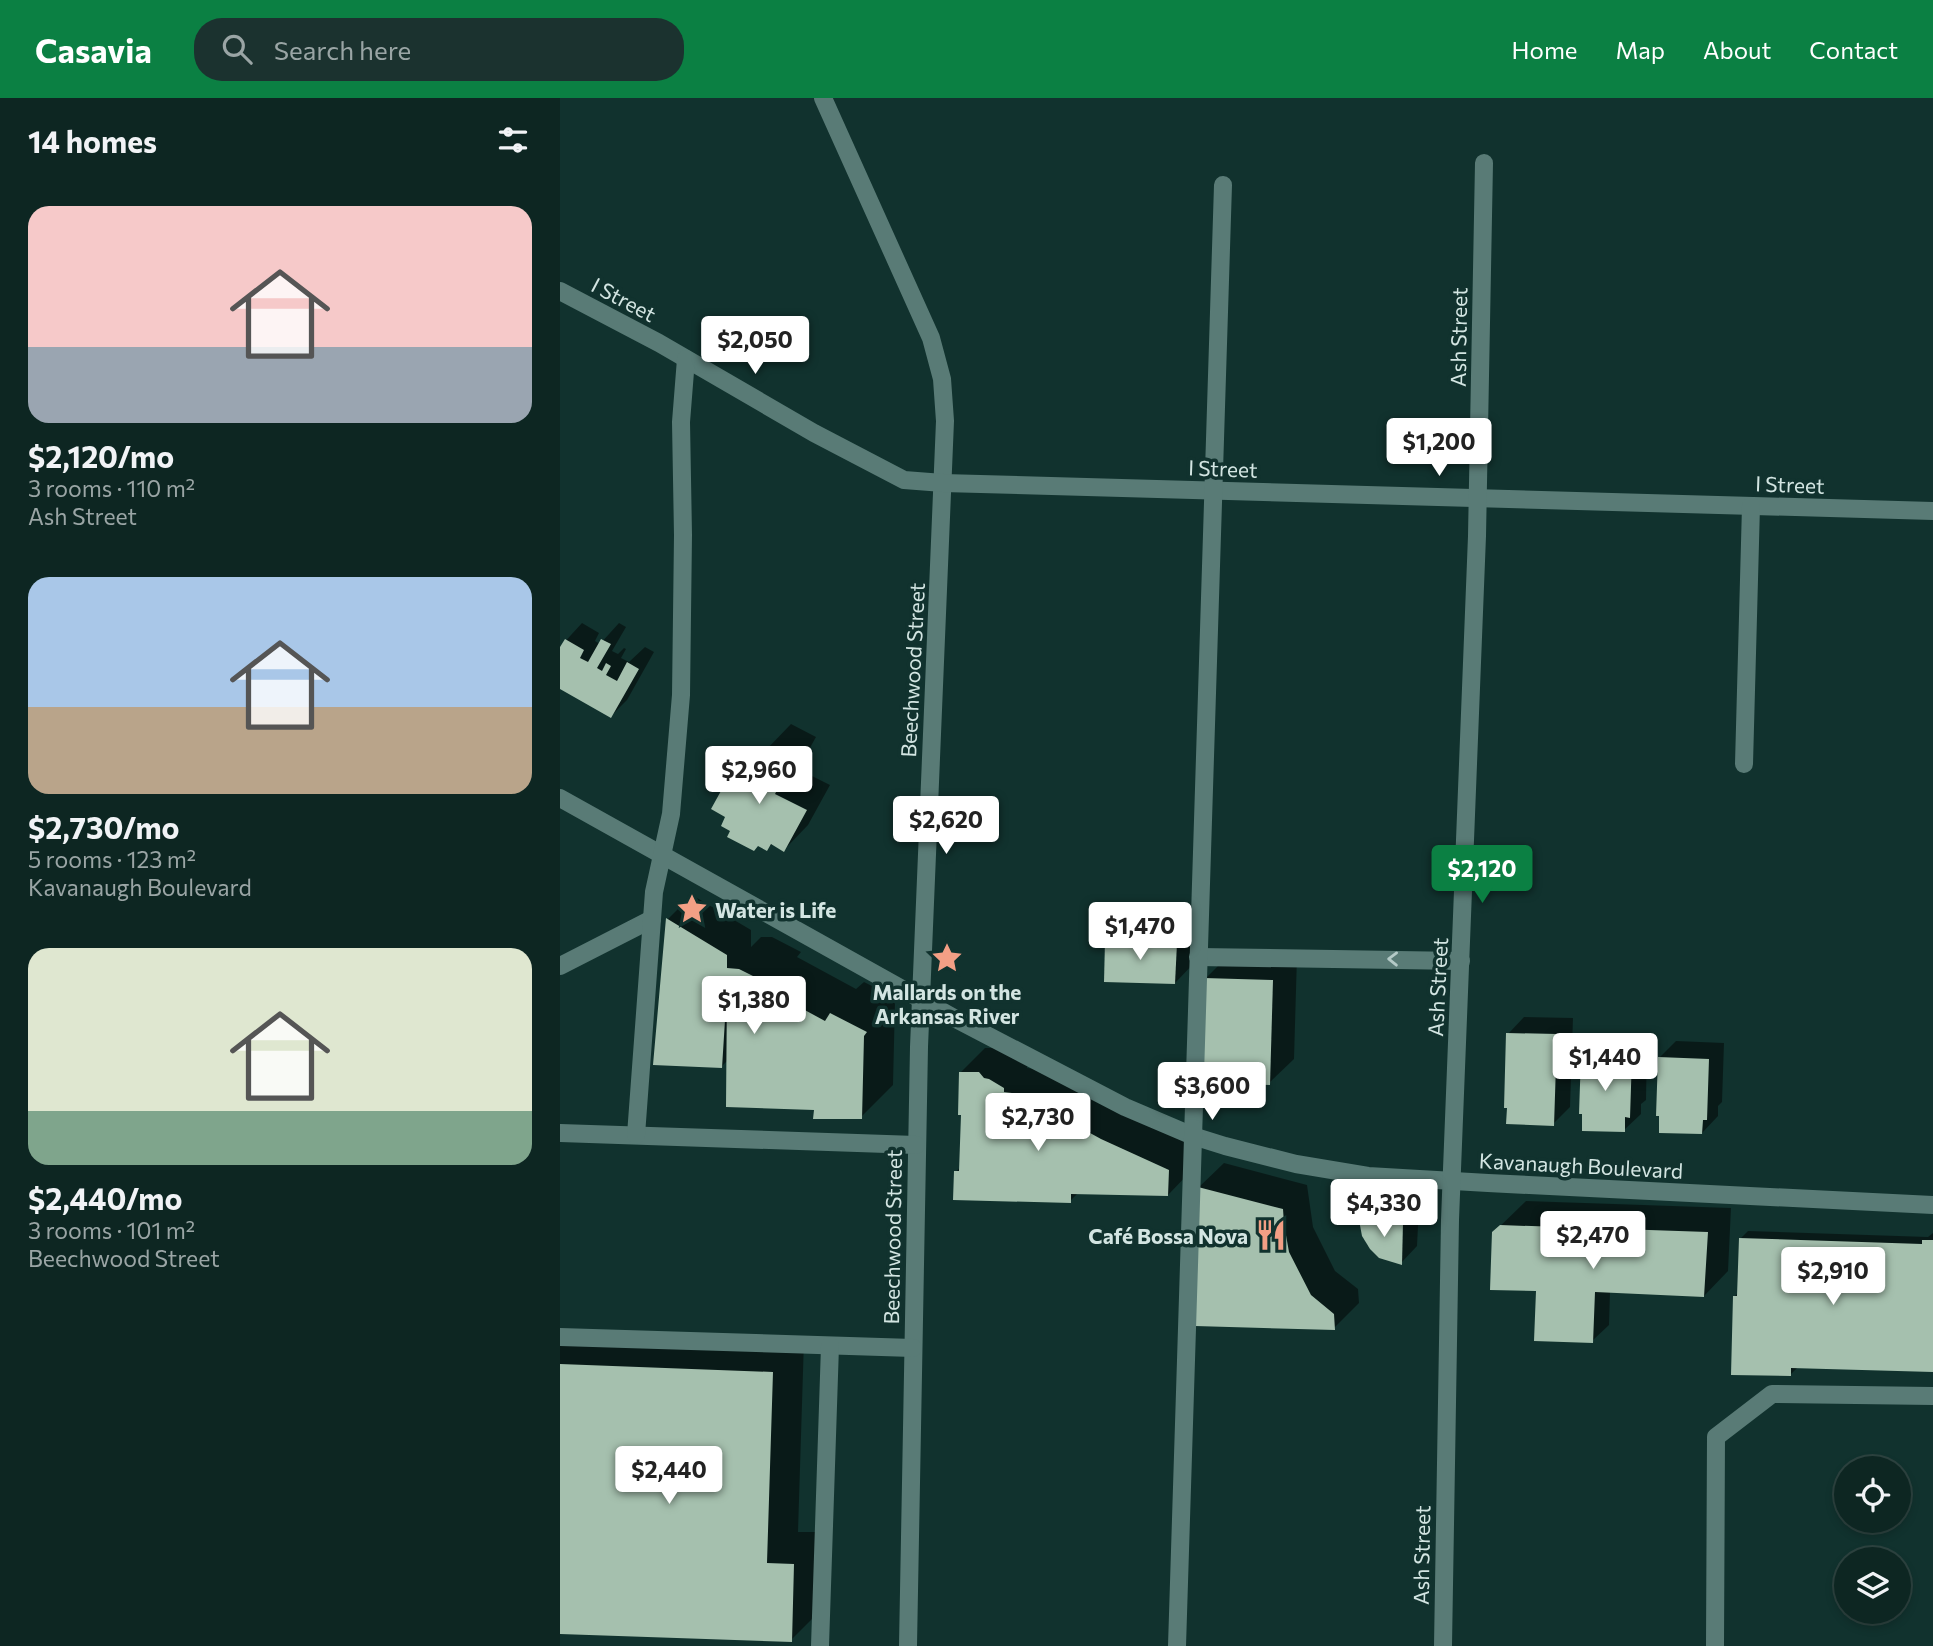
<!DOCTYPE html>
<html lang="en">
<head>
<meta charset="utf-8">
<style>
	:root { --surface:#0d2622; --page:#1b322f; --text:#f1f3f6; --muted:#9aa5a5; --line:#2d4340; --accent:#0b8043 }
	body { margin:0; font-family:Commissioner,sans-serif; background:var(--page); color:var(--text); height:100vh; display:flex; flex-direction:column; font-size:26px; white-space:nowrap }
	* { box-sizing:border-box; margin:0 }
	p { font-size:23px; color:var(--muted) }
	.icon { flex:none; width:38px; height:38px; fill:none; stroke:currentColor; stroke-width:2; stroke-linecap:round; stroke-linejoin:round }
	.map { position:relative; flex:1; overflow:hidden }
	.drawer { display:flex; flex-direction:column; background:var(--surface); width:560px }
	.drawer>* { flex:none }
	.controls { position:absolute; left:1274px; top:1358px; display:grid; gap:14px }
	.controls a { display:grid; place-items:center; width:77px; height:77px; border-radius:50%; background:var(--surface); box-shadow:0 4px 10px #0003,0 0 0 2px var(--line); font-size:35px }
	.price { position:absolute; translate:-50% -60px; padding:0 16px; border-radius:7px; background:#fff; color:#222; font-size:23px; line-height:46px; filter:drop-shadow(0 2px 4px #0008) }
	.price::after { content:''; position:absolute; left:50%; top:42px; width:21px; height:16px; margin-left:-10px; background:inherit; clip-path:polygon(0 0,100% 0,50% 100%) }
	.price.current { background:var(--accent); color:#fff }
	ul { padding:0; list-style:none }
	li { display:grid; align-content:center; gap:14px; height:371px; padding:0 28px }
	li span { display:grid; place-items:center; height:217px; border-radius:21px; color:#555 }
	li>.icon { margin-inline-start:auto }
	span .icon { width:126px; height:126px; fill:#fffc; stroke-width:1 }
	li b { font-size:30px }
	h2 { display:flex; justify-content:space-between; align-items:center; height:84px; padding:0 28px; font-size:30px }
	header { display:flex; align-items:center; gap:42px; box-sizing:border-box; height:98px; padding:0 35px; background:var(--accent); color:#fff }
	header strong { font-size:33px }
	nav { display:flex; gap:38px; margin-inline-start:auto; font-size:24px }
	.search { width:490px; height:63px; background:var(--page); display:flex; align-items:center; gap:18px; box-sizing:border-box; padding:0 24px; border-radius:28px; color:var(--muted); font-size:26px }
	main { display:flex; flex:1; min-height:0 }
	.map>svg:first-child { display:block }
	.shadow { fill:#0007; fill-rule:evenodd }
	.building { fill:#a5c0ae }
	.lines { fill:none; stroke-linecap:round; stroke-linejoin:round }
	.minor { stroke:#597b76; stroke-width:18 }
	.oneway { stroke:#b4cac7 }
	.labels { text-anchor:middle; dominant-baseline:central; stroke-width:7; stroke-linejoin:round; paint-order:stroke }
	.street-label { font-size:21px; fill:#d3e5e2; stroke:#11322e }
	.poi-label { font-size:21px; font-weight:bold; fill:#d3e5e2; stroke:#11322e; text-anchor:start }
</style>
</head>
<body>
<header>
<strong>Casavia</strong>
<div class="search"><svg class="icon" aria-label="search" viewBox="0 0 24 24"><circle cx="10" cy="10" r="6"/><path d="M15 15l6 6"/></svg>Search here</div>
<nav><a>Home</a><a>Map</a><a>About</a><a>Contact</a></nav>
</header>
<main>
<section class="drawer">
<h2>14 homes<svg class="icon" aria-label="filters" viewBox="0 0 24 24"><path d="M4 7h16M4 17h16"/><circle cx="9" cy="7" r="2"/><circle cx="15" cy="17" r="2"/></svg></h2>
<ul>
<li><span style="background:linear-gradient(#f6c9c9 65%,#9aa5b1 0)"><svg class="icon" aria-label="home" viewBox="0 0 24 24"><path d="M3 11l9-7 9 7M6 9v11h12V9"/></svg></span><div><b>$2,120/mo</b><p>3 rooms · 110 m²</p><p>Ash Street</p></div></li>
<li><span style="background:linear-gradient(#a9c7e8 60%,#b9a48a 0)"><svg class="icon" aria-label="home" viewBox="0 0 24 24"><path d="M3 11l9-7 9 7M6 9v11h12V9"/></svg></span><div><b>$2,730/mo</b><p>5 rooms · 123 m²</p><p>Kavanaugh Boulevard</p></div></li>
<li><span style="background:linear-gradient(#dfe7d0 75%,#7fa58c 0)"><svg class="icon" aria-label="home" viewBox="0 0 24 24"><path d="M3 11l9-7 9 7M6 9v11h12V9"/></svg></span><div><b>$2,440/mo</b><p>3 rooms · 101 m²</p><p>Beechwood Street</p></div></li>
</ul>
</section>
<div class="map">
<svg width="1373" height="1548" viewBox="0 0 1373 1548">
	<rect width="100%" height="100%" fill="#11322e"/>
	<!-- shadow -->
	<g class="shadow">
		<polygon points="22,525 39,535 35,543 40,546 59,525 66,529 52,553 58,556 64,550 66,551 61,560 69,564 85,549 94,554 67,602 51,618 0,589 0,549"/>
		<polygon points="231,626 256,639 238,671 270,687 248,727 224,752 213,745 207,751 172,732 168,718 173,674 198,650 205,653"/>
		<polygon points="132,797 191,832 191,849 201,839 212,839 241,854 237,859 296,891 304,884 338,901 335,904 333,987 301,1019 256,1010 168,962 162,968 108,821"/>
		<polygon points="572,819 640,822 639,860 615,885 547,844"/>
		<polygon points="670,856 737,858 734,961 709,985 645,881"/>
		<polygon points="964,919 1013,920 1010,1009 993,1026 948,936"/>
		<polygon points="1039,941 1087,943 1086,1002 1081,1006 1081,1016 1064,1032 1024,1015 1022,957"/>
		<polygon points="1116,943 1164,945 1162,1004 1158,1008 1158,1018 1142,1035 1101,1017 1099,960"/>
		<polygon points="425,950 444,950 468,965 467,970 484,972 633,1047 632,1072 608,1097 519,1094 510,1103 396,1074 401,1068 403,1015 400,975"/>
		<polygon points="664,1065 747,1087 753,1129 775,1173 798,1191 799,1205 774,1230 639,1089"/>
		<polygon points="966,1103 1171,1110 1168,1173 1144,1198 1050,1194 1049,1227 1032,1243 978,1192 933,1135"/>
		<path d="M817 1106 859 1108 857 1148 841 1165 801 1123ZM818 1121 852 1122V1126L818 1124Z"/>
		<polygon points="1188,1133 1368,1139 1373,1135 1373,1272 1239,1268 1230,1277 1175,1198 1179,1194 1180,1141"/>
		<polygon points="0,1234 244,1242 238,1434 265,1434 263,1510 231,1542 0,1535"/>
	</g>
	<!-- building -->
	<g class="building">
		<polygon points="5,541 24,552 20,560 28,564 41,541 51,546 37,570 42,573 46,565 51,568 46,577 57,583 67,564 79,571 51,620 0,591 0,549"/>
		<polygon points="205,649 232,664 215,696 247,712 224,754 211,746 207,753 198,748 194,753 167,739 170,733 161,728 165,719 151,711 172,673 187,681"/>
		<polygon points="106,820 167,857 167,870 179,871 211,887 206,891 265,923 270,915 307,934 304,938 302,1021 253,1021 254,1012 166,1009 167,890 162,970 93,967"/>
		<polygon points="545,843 617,845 615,886 544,884"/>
		<polygon points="644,880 713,882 710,987 640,985"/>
		<polygon points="946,935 997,936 994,1028 946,1026 947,1010 944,1010"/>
		<polygon points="1021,957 1072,958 1070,1020 1065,1019 1065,1034 1022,1033 1022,1016 1019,1016"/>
		<polygon points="1098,959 1149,961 1147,1022 1143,1022 1142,1036 1099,1035 1099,1018 1096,1018"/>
		<polygon points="399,974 419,974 424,980 429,981 444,990 444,994 459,996 541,1041 609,1072 608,1098 511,1096 511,1105 393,1102 394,1073 399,1073 401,1017 398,1017"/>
		<polygon points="638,1089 723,1111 724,1126 729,1154 751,1197 774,1216 775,1232 635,1228"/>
		<polygon points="799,1122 843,1124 842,1167 819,1160 810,1151 802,1138"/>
		<polygon points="940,1127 1148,1134 1144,1199 1035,1194 1033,1245 974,1243 976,1193 930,1192 932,1134"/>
		<polygon points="1179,1140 1362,1146 1362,1142 1373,1142 1373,1274 1231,1270 1231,1278 1171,1277 1173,1198 1177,1198"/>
		<polygon points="0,1266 213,1274 207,1465 234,1466 232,1544 0,1536"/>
	</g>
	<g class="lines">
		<!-- minor -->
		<g class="minor">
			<polyline points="263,0 371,240 382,281 385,323 359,949 348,1548"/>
			<polyline points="0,193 99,245 254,335 344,382 383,385 1373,413"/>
			<polyline points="1184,666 1191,408"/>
			<polyline points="0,700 396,921 565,1009 633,1038 665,1048 736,1066 808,1078 928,1085 1373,1107"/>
			<polyline points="638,859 901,863"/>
			<polyline points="0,868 92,821"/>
			<polyline points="0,1035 356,1047"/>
			<polyline points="76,1037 94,794 111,716 121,597 123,437 121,324 126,261"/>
			<polyline points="0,1239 353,1250"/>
			<polyline points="260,1548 270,1248"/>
			<polyline points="617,1548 663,87"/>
			<polyline points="883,1548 890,1122 917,438 924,65"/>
			<polyline points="1155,1548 1156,1339 1212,1296 1373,1298"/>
		</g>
	</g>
	<!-- one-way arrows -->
	<defs><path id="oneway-chevron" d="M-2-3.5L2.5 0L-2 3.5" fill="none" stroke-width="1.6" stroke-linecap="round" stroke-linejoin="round" transform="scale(1.75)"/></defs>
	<use class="oneway" href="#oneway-chevron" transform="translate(833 861) rotate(-179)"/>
	<!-- icons -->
	<defs>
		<symbol id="sight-bare" viewBox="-9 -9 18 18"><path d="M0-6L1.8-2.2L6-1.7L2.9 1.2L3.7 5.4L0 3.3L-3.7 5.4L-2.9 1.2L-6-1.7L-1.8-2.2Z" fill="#f39f85" stroke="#11322e" stroke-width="2.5" paint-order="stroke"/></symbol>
		<symbol id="restaurant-bare" viewBox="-9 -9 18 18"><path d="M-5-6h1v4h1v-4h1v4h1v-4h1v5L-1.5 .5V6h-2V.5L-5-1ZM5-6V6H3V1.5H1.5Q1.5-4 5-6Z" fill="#f39f85" stroke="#11322e" stroke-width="2.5" paint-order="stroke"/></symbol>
	</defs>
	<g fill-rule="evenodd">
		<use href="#sight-bare" x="110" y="789" width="44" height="44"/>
		<use href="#sight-bare" x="365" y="838" width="44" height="44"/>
		<use href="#restaurant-bare" x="689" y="1115" width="44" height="44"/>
	</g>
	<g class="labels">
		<!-- street labels -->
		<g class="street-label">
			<text transform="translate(64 201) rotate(28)">I Street</text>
			<text transform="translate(898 239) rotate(-89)">Ash Street</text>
			<text transform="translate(663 370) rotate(2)">I Street</text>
			<text transform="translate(1230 386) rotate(2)">I Street</text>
			<text transform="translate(352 572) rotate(-87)">Beechwood Street</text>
			<text transform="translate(877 889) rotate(-87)">Ash Street</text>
			<text transform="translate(1021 1067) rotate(3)">Kavanaugh Boulevard</text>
			<text transform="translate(332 1139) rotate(-89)">Beechwood Street</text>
			<text transform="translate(861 1457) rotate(-89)">Ash Street</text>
		</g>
		<!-- poi labels -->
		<g class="poi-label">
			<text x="155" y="811">Water is Life</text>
			<text x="387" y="893" text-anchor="middle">Mallards on the<tspan x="387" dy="24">Arkansas River</tspan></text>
			<text x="688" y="1137" text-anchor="end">Café Bossa Nova</text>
		</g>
	</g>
</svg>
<div class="controls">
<a><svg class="icon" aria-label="locate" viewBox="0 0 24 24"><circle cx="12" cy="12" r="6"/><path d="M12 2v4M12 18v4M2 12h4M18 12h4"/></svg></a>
<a><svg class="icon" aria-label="layers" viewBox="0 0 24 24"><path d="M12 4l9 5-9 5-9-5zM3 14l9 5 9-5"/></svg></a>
</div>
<b class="price" style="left:195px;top:278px">$2,050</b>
<b class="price" style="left:879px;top:380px">$1,200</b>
<b class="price" style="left:199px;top:708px">$2,960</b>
<b class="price" style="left:386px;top:758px">$2,620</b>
<b class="price current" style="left:922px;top:807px">$2,120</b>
<b class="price" style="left:580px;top:864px">$1,470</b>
<b class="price" style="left:194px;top:938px">$1,380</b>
<b class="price" style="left:1045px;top:995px">$1,440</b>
<b class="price" style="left:652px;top:1024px">$3,600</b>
<b class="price" style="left:478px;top:1055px">$2,730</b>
<b class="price" style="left:824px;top:1141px">$4,330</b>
<b class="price" style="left:1033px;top:1173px">$2,470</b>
<b class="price" style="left:1273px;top:1209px">$2,910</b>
<b class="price" style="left:109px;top:1408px">$2,440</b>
</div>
</main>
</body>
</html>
